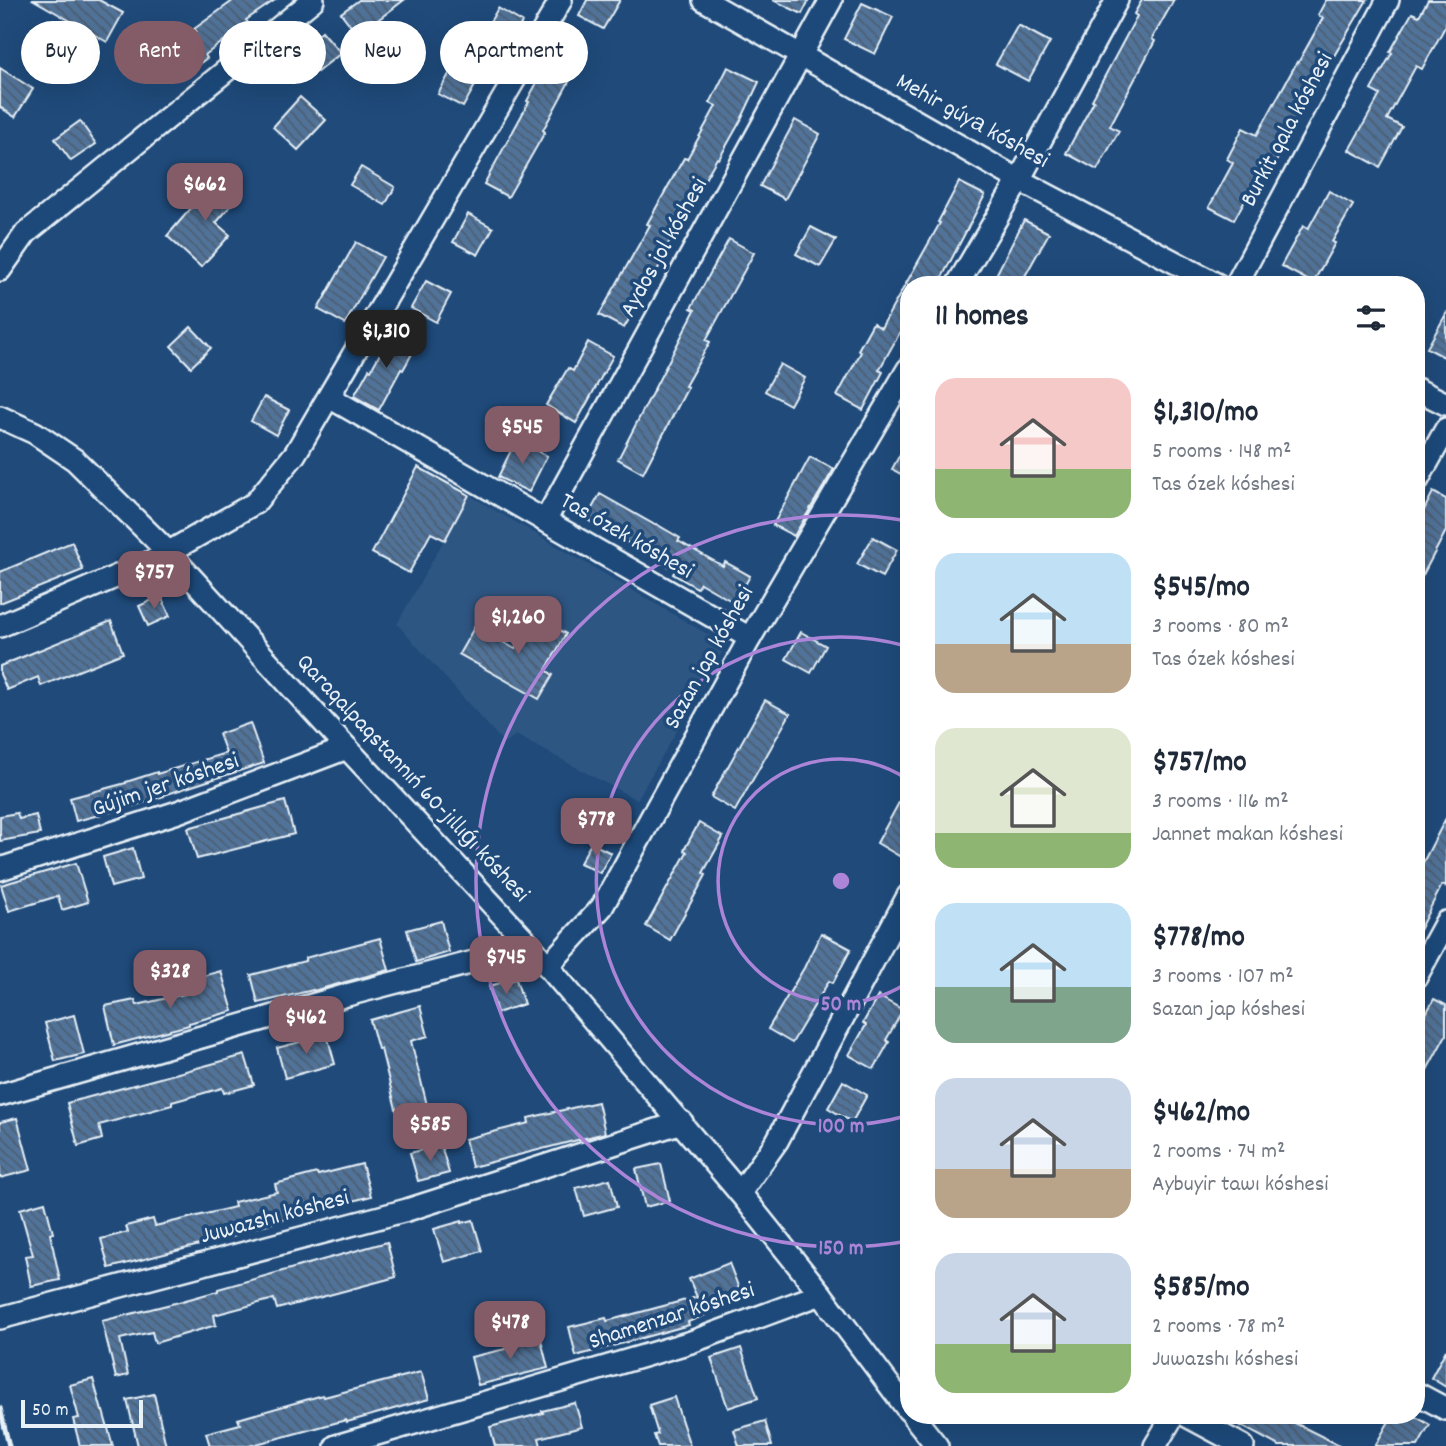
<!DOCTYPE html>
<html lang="en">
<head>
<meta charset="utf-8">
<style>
	:root { --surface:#fff; --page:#f2f2f3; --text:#1f2937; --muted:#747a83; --accent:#845c67 }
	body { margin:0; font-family:Dekko,sans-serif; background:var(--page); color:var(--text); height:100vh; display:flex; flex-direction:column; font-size:26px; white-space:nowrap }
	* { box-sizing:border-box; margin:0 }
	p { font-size:23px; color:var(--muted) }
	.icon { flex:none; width:38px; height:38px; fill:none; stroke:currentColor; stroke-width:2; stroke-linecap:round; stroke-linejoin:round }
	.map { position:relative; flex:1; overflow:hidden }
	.details { position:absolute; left:900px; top:276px; width:525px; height:1148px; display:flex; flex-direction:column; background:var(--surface); border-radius:28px; box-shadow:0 7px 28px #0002 }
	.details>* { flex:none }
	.guide { position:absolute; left:21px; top:21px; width:665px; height:63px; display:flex; gap:14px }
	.scale { position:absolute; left:21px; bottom:18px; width:122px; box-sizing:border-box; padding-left:7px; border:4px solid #e8f1f8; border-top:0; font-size:19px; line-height:24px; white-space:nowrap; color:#e8f1f8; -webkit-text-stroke:5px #1f4a7a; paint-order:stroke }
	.price { position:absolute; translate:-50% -60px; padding:0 16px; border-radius:14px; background:var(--accent); color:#fff; font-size:23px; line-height:46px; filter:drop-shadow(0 2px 4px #0008) }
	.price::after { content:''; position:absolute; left:50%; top:42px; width:21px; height:16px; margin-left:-10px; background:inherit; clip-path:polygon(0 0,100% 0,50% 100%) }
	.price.on { background:#222; color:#fff }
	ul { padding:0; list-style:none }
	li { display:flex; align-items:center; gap:21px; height:175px; padding:0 35px }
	li span { display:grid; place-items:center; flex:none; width:196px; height:140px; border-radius:21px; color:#555 }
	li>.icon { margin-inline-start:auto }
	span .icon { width:84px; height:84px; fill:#fffc; stroke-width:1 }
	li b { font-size:30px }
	h2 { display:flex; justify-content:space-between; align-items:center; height:84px; padding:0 35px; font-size:30px }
	.pill { padding:0 24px; border-radius:32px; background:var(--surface); box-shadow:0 7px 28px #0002; font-size:24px; line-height:63px }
	.pill.on { background:var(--accent); color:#fff }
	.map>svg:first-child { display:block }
	.built { fill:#2e5683 }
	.building { fill:url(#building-back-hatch); stroke:#e8f1f8; stroke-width:2 }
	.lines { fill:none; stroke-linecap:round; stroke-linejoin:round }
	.minor-casing { stroke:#e8f1f8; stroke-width:26 }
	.minor { stroke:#1f4a7a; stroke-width:21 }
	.rail { stroke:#e8f1f8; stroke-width:5 }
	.ring { fill:none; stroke:#ac85d9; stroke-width:3.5 }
	.labels { text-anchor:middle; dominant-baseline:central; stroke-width:7; stroke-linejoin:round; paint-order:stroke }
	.street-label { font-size:24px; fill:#e8f1f8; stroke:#1f4a7a }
	.centre { fill:#ac85d9; stroke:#1f4a7a; stroke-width:3.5 }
	.ring-label { font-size:21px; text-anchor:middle; font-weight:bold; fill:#ac85d9; stroke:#1f4a7a; stroke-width:7; stroke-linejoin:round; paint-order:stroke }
</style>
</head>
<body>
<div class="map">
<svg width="1446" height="1446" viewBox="0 0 1446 1446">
	<defs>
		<pattern id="building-back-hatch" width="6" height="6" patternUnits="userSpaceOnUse" patternTransform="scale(1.75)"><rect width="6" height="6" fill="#517399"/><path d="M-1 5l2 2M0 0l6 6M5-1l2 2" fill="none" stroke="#4c5e72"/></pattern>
	</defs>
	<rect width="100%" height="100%" fill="#1f4a7a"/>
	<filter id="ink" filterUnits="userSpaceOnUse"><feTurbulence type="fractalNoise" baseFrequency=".0143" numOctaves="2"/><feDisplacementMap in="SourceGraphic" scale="14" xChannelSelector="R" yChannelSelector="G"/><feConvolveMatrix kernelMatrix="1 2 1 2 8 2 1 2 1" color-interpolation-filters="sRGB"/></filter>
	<g filter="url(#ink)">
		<!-- built -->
		<polygon class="built" points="469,495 726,645 637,800 516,735 504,743 397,624"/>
		<!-- building -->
		<g class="building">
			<polygon points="34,0 99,0 123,13 107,42"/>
			<polygon points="234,0 275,0 246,20 248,23 205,55 207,58 182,76 165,54 196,31 194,29"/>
			<polygon points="359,0 404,0 358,35 341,13"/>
			<polygon points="587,0 620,0 603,29 579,16"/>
			<polygon points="773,0 809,0 802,14"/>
			<polygon points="1142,0 1174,0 1152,39 1155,41 1110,126 1119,131 1097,170 1066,153 1094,101 1092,100 1137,16 1134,14"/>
			<polygon points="1326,0 1367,0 1299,115 1267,180 1258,176 1234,220 1209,207 1233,163 1227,159 1243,128 1257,135 1297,62 1298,63 1323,18 1318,15"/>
			<polygon points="1428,0 1446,0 1446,25 1422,69 1416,66 1387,119 1402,127 1380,167 1349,150 1380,95 1371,90 1392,53 1390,52 1412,13 1419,16"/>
			<polygon points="862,3 893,17 875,54 844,39"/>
			<polygon points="498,8 522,22 491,78 482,73 463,107 438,94 453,67 462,71"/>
			<polygon points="1018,25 1050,42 1028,81 996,64"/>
			<polygon points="322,31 341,53 317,72 299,51"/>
			<polygon points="560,40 584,54 543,130 545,132 508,197 484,184 529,102 527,101"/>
			<polygon points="728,67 759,82 741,120 719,159 717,158 661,257 664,258 624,328 599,315 650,225 647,224 684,158 687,159 716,106 710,103"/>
			<polygon points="0,68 33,89 15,117 0,107"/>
			<polygon points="300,97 326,120 298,150 273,127"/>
			<polygon points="795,120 820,134 785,199 760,186"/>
			<polygon points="80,121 96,144 71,161 55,139"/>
			<polygon points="361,167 395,187 385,205 350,185"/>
			<polygon points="218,177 240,195 216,223 230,235 201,267 167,236"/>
			<polygon points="959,182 985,195 938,285 908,285 908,318 879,370 883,372 863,410 837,396 861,352 858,350 873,323 881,328 940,223 938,222"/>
			<polygon points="1329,191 1353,205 1332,242 1335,243 1313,283 1281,266 1303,226 1308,229"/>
			<polygon points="468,214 493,228 478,255 453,242"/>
			<polygon points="1024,220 1049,233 1020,285 991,285"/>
			<polygon points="811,227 836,240 820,267 796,254"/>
			<polygon points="729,239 754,253 706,340 710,342 685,386 688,387 643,473 618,459 695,310 691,308"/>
			<polygon points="356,242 383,257 345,324 318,309"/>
			<polygon points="426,281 451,294 436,322 411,308"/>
			<polygon points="1446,314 1446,358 1427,348"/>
			<polygon points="191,327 211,348 191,367 171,346"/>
			<polygon points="393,330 418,343 403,370 401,369 379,410 354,396 369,369 371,370"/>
			<polygon points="588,342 613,356 576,423 546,405 568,368 573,371"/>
			<polygon points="780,364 805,378 790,405 765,391"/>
			<polygon points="264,397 289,410 276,435 251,421"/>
			<polygon points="516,440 547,456 529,492 498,477"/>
			<polygon points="908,440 908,478 892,469"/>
			<polygon points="810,457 834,469 794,536 773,525"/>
			<polygon points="418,467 469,495 445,540 431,533 409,573 372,553"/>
			<polygon points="1433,492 1446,499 1446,531 1416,588 1416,526"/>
			<polygon points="600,494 655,525 656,524 680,538 678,541 723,566 725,562 750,576 735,603 700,583 697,588 673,574 675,570 586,519"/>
			<polygon points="873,537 897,550 882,577 857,564"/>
			<polygon points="72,542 83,570 0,603 0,572"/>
			<polygon points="161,596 170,616 148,626 139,606"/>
			<polygon points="534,616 566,634 546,670 553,675 539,699 459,654 475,626 515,649"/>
			<polygon points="111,621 123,653 41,686 38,677 7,690 0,674 0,666"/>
			<polygon points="801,632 826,646 811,673 786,659"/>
			<polygon points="765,700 790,714 735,811 711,797"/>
			<polygon points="250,723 264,763 164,795 164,796 133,806 76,821 70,798 126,783 126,782 157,772 157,774 226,753 219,734"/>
			<polygon points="908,786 908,844 901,857 877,843"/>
			<polygon points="285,801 294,834 197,859 188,828"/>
			<polygon points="17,813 19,819 36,815 40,834 0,841 0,816"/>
			<polygon points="1446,818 1446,887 1442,885 1416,936 1416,876"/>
			<polygon points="699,823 723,837 703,873 706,875 670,940 646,926 687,852 684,850"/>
			<polygon points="591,843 611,853 600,873 580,863"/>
			<polygon points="133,848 141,879 111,887 103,857"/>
			<polygon points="76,863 88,902 62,910 58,896 9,911 1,885"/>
			<polygon points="441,921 449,952 416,962 407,930"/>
			<polygon points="821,933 851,949 833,983 829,981 792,1043 768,1029 804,968"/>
			<polygon points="380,938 389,970 313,991 313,990 258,1003 251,975 305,961 305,958"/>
			<polygon points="221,971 233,1011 189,1023 189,1025 114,1045 105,1006 135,1000 137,1005 193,992 189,980"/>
			<polygon points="516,979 524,1004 497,1013 489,986"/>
			<polygon points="878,996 903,1010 886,1040 889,1042 874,1069 849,1055 866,1025 863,1023"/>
			<polygon points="1434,999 1446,1005 1446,1035 1416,1090 1416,1032"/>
			<polygon points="420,1006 428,1036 411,1041 427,1105 397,1113 381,1049 378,1049 370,1020"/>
			<polygon points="74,1015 84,1054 55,1061 45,1023"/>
			<polygon points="327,1035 335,1064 285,1078 277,1048"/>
			<polygon points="245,1055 254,1085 224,1093 222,1088 172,1102 172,1105 99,1125 102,1139 78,1146 67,1103"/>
			<polygon points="843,1081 867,1095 852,1122 828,1108"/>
			<polygon points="598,1102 605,1133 472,1167 465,1139 529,1123 528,1118"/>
			<polygon points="17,1118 31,1170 0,1178 0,1122"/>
			<polygon points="441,1145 449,1173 418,1181 410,1153"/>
			<polygon points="362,1164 371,1196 234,1233 235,1236 109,1268 101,1239 128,1232 126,1226 153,1219 155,1226 235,1207 234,1202 277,1192 275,1184 317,1173 318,1175"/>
			<polygon points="661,1164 670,1201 645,1207 636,1169"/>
			<polygon points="610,1179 617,1207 584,1216 576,1188"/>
			<polygon points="45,1202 53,1233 50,1234 60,1280 31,1286 25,1256 33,1255 20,1209"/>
			<polygon points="473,1220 482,1251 444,1262 434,1229 462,1221 462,1223"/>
			<polygon points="387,1242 396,1277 277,1309 274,1299 214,1315 216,1325 155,1343 152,1332 120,1339 128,1375 116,1378 102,1321 175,1303 218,1291 218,1289"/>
			<polygon points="729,1263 743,1299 688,1322 689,1325 576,1356 569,1327 606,1318 607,1321 697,1297 689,1279"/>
			<polygon points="540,1336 548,1368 478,1385 471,1357 514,1347 513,1343"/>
			<polygon points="741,1348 758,1398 728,1408 711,1358"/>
			<polygon points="1446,1350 1446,1387 1431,1378"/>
			<polygon points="421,1372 429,1399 347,1422 346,1420 249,1446 210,1446 206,1433 240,1424 238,1419 323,1395 324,1397"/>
			<polygon points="93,1379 102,1411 103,1411 113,1446 80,1446 73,1419 79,1418 70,1385"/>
			<polygon points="154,1394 166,1446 138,1446 127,1400"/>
			<polygon points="674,1397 683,1425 690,1446 658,1446 654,1435 658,1434 649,1405"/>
			<polygon points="575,1403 582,1427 539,1438 541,1446 495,1446 490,1427 543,1413 542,1411"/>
			<polygon points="1223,1416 1281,1416 1341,1446 1279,1446"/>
			<polygon points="1392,1416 1414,1416 1430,1425 1418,1446 1375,1446"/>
			<polygon points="765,1421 772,1446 739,1446 734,1430"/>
		</g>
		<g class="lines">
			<defs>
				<g id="minor">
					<polyline points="704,0 1019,180 1218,285"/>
					<polyline points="0,270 26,233 313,0"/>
					<polyline points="957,285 1019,180 1117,0"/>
					<polyline points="1236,285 1388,0"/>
					<polyline points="1416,389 1446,404"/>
					<polyline points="329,397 750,638"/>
					<polyline points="0,417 35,433 75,460 169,553 347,748 528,943 740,1193 821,1294 908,1410"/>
					<polyline points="1416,483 1446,429"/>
					<polyline points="545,521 831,0"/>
					<polyline points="0,626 155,560 255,503 295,454 561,0"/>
					<polyline points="0,869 178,812 347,748"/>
					<polyline points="548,966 602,907 750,638 908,369"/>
					<polyline points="1416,977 1446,922"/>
					<polyline points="0,1095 347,995 516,951 528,943"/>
					<polyline points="740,1193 777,1141 908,896"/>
					<polyline points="0,1318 407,1210 682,1122"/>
					<polyline points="1416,1393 1446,1409"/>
					<polyline points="913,1416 937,1446"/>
					<polyline points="1187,1416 1243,1446"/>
					<polyline points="336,1446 691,1342 821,1294"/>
					<polyline points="1155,1446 1173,1416"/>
				</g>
			</defs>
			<!-- minor casing -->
			<use href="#minor" class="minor-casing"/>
			<!-- minor -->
			<use href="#minor" class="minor"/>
			<!-- rail -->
			<polyline class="rail" points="0,1408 9,1446"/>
		</g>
	</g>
	<!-- distance rings -->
	<g class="ring">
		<path d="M907 983A122 122 0 1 1 907 779"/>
		<path d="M906 1116A244 244 0 1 1 906 646"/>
		<path d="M908 1241A366 366 0 1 1 908 521"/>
	</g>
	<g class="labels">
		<!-- street labels -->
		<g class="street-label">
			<text transform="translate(972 122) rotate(29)">Mehir gúyа kóshesi</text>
			<text transform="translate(1288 130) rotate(-62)">Burkit qala kóshesi</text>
			<text transform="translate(665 248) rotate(-61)">Aydos jol kóshesi</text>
			<text transform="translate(626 537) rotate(30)">Tas ózek kóshesi</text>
			<text transform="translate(710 658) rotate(-61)">Sazan jap kóshesi</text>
			<text transform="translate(412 779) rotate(47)">Qaraqalpaqstannıń 60-jıllıǵı kóshesi</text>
			<text transform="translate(166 786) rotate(-19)">Gújim jer kóshesi</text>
			<text transform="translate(275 1218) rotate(-15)">Juwazshı kóshesi</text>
			<text transform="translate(672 1317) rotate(-18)">Shamenzar kóshesi</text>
		</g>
	</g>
	<circle cx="841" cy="881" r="10" class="centre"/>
	<g class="ring-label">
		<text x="841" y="1010">50 m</text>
		<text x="841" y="1132">100 m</text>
		<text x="841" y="1254">150 m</text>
	</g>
</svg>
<div class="scale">50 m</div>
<b class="price" style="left:205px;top:223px">$662</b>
<b class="price on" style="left:386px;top:370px">$1,310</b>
<b class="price" style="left:522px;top:466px">$545</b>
<b class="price" style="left:154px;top:611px">$757</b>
<b class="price" style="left:518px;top:656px">$1,260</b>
<b class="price" style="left:596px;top:858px">$778</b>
<b class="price" style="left:506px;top:996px">$745</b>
<b class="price" style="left:170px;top:1010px">$328</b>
<b class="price" style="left:306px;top:1056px">$462</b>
<b class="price" style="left:430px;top:1163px">$585</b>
<b class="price" style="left:510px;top:1361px">$478</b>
<div class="guide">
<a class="pill">Buy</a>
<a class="pill on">Rent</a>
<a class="pill">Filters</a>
<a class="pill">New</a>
<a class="pill">Apartment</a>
</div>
<section class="details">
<h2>11 homes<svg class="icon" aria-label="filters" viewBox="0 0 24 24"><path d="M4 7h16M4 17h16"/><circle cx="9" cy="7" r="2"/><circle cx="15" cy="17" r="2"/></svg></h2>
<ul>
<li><span style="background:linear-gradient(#f6c9c9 65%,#8fb573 0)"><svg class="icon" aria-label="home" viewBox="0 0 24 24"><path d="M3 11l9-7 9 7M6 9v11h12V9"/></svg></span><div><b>$1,310/mo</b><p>5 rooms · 148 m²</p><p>Tas ózek kóshesi</p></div></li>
<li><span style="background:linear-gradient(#bfe0f5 65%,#b9a48a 0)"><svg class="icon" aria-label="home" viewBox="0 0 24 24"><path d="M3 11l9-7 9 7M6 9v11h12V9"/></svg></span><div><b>$545/mo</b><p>3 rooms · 80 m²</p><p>Tas ózek kóshesi</p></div></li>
<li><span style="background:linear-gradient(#dfe7d0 75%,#8fb573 0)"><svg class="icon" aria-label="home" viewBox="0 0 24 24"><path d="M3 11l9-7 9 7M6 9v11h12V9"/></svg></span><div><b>$757/mo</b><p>3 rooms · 116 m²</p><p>Jannet makan kóshesi</p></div></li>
<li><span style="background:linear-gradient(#bfe0f5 60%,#7fa58c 0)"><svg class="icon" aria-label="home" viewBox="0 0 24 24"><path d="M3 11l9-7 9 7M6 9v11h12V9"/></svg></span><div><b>$778/mo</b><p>3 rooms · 107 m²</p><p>Sazan jap kóshesi</p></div></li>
<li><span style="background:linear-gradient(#c9d6e8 65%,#b9a48a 0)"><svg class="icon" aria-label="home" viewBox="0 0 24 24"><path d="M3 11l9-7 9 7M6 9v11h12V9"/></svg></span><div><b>$462/mo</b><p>2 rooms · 74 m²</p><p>Aybuyir tawı kóshesi</p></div></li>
<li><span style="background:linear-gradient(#c9d6e8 65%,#8fb573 0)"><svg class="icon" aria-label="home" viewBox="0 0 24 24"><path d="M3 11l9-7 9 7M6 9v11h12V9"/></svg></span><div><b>$585/mo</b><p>2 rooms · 78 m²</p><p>Juwazshı kóshesi</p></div></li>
</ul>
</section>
</div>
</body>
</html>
